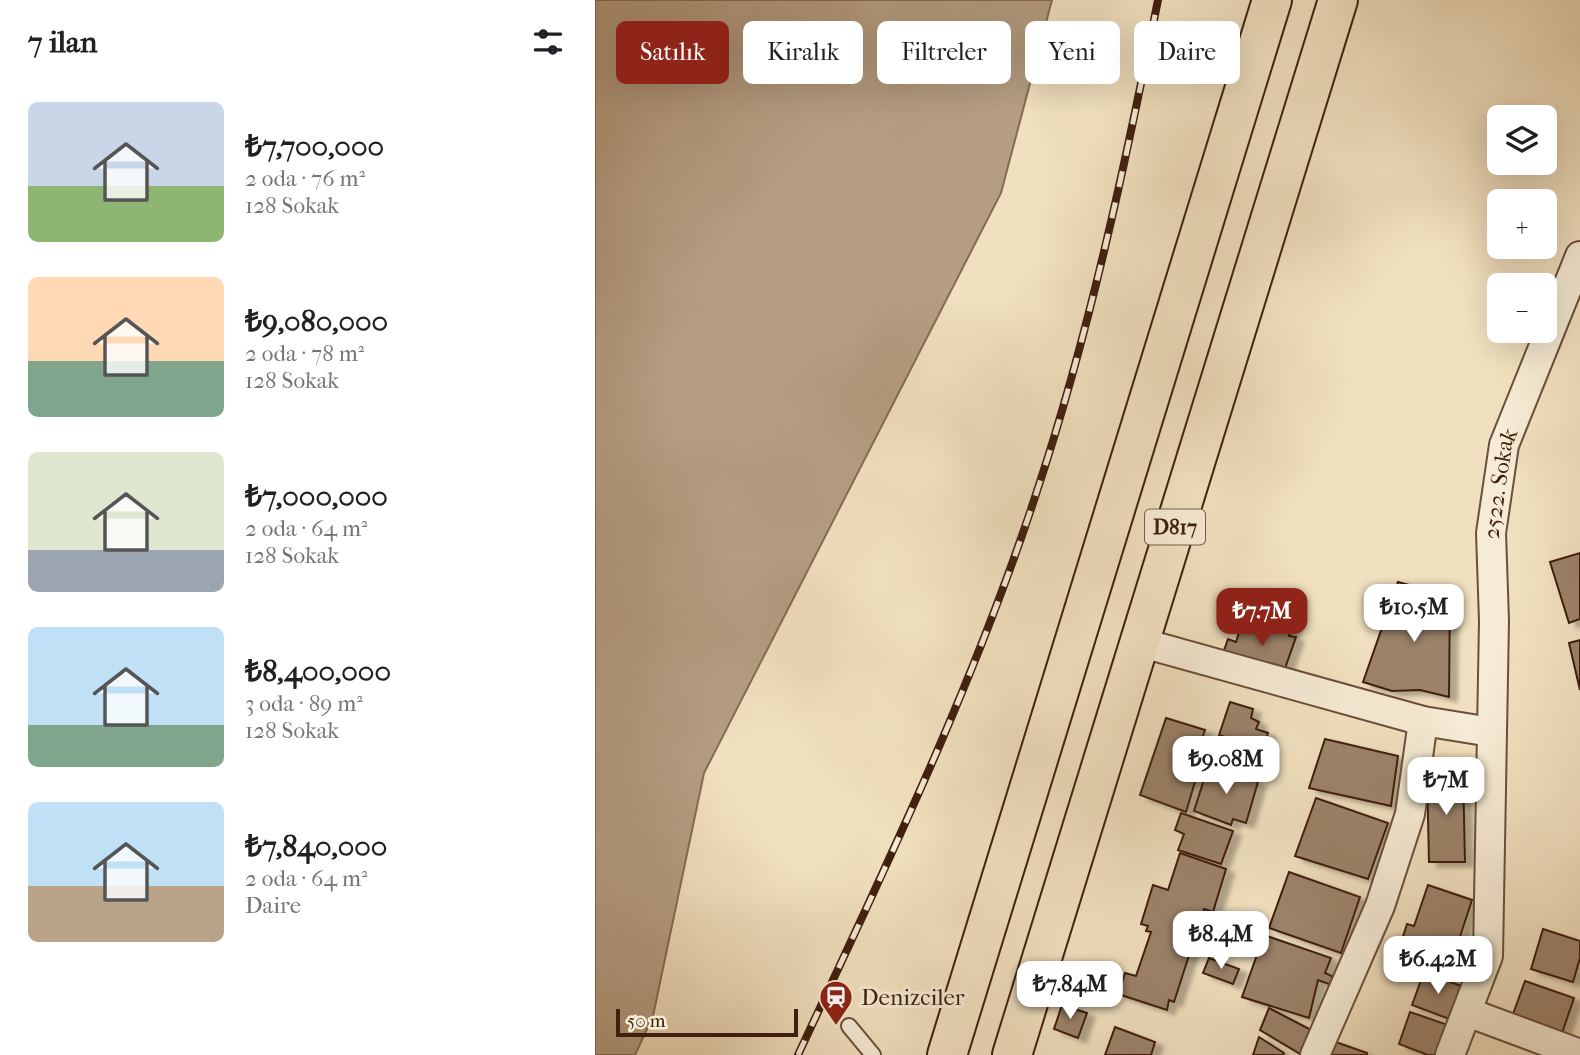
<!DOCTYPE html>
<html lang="tr">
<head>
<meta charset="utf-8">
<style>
	:root { --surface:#fff; --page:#f2f2f2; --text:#202124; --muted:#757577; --accent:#8f2418 }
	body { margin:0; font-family:"IM FELL French Canon",serif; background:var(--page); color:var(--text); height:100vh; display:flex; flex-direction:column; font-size:26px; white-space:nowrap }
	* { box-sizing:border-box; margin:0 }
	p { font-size:23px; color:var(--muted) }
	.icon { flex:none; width:38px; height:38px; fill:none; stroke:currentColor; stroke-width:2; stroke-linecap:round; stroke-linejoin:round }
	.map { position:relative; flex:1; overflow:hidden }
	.drawer { display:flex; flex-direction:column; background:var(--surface); width:595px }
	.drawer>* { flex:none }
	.top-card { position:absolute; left:21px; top:21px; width:665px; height:63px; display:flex; gap:14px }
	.buttons { position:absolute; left:892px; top:105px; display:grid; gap:14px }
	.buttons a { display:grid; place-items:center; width:70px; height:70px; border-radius:10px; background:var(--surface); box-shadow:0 7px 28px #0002; font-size:35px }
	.scale { position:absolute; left:21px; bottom:18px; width:182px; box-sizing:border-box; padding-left:7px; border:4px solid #401f0e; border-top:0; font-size:19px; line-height:24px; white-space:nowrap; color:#401f0e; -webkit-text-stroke:5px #f6ebd5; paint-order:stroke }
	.price { position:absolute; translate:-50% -60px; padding:0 16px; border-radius:14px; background:#fff; color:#222; font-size:23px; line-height:46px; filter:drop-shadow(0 2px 4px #0008) }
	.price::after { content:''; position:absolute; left:50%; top:42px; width:21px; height:16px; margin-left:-10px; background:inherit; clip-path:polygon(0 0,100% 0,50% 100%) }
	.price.current { background:var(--accent); color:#fff }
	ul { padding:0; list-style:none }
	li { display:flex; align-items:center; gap:21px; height:175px; padding:0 28px }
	li span { display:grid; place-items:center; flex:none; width:196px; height:140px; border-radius:10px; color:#555 }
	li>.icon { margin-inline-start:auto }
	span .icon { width:84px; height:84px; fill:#fffc; stroke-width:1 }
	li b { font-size:30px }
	h2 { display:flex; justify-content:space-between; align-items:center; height:84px; padding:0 28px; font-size:30px }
	.tag { padding:0 24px; border-radius:10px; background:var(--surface); box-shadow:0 7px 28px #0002; font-size:24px; line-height:63px }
	.tag.current { background:var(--accent); color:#fff }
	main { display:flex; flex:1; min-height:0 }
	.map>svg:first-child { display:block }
	.water { fill:#b59e83; stroke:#866b54; stroke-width:2 }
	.building { fill:#9c836a; stroke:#401f0e; stroke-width:2; filter:url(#shadow) }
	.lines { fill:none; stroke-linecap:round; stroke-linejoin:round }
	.service-casing { stroke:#6c4f3a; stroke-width:18 }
	.minor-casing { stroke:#6c4f3a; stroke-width:32 }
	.trunk-casing { stroke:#401f0e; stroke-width:42 }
	.service { stroke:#f6ebd5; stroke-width:14 }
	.minor { stroke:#f6ebd5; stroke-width:28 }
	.trunk { stroke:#f1e0bf; stroke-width:38 }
	.rail-casing { stroke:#401f0e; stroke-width:8 }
	.rail { stroke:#f6ebd5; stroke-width:5; stroke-dasharray:16; stroke-linecap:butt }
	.labels { text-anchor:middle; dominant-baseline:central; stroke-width:6; stroke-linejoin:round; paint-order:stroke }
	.shield { fill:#f6ebd5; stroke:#775c4a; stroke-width:2 }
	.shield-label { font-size:21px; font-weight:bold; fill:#401f0e }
	.street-label { font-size:23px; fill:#401f0e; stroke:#f6ebd5 }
	.poi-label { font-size:23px; fill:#401f0e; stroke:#f6ebd5; text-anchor:start }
</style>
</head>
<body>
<main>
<section class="drawer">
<h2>7 ilan<svg class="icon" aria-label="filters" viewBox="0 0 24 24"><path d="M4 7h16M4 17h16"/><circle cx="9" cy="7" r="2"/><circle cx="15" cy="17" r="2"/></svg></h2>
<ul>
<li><span style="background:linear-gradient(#c9d6e8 60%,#8fb573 0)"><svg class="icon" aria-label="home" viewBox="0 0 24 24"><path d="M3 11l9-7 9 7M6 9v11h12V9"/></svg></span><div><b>₺7,700,000</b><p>2 oda · 76 m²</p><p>128 Sokak</p></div></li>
<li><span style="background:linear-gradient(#ffd9b3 60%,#7fa58c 0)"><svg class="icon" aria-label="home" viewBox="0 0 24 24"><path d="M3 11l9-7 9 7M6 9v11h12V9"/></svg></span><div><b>₺9,080,000</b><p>2 oda · 78 m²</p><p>128 Sokak</p></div></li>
<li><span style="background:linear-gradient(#dfe7d0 70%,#9aa5b1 0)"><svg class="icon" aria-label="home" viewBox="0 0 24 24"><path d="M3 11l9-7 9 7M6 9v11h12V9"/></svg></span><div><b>₺7,000,000</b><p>2 oda · 64 m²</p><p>128 Sokak</p></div></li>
<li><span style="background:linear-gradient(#bfe0f5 70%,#7fa58c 0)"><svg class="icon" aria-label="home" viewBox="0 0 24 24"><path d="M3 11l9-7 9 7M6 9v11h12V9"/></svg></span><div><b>₺8,400,000</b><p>3 oda · 89 m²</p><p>128 Sokak</p></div></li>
<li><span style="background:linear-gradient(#bfe0f5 60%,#b9a48a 0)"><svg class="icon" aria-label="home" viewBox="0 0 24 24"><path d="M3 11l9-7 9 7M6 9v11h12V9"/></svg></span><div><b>₺7,840,000</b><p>2 oda · 64 m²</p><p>Daire</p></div></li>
</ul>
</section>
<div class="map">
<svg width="985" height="1055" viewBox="0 0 985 1055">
	<defs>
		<filter id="shadow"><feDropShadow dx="8" dy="4.5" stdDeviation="2" flood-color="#0004"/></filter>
	</defs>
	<rect width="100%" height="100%" fill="#f1e0bf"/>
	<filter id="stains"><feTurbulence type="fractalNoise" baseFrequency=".00286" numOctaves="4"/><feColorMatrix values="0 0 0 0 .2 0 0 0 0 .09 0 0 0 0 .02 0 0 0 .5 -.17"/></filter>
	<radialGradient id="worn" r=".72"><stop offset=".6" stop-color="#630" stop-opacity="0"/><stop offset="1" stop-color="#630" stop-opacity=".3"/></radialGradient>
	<!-- water -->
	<polygon class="water" points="0,0 457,0 406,193 109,773 58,1016 40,1055 0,1055"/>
	<!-- building -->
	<g class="building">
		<polygon points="985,553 985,619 974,623 955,562"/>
		<polygon points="803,582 855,596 854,697 825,690 797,691 768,682"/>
		<polygon points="674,620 697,627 694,636 701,637 688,674 626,659 633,639 641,642 645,629 663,634 666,622 673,625"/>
		<polygon points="985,640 985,690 974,643"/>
		<polygon points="635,702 658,709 656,718 664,722 661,729 673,733 668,749 624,735"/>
		<polygon points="571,718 610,730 602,753 608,755 591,812 545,795"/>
		<polygon points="730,739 803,756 796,806 714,788"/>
		<polygon points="630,768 647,772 645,777 663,782 651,823 638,819 636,825 599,811 612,770 628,774"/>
		<polygon points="868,771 870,862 834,862 832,772"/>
		<polygon points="721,798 793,823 773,879 700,856"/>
		<polygon points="586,813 638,831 626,864 583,850 589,834 580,830"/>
		<polygon points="585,853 631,869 618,912 609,909 579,1002 574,1000 572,1010 523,994 530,973 541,976 556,932 551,931 553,926 546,924 558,885 573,890"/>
		<polygon points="694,872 765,897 746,953 674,928"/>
		<polygon points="833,885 877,900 856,964 805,946 812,924 819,926"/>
		<polygon points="948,929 985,941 985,958 978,982 936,969"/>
		<polygon points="669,935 736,958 730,973 741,978 739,986 723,980 714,1018 647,997"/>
		<polygon points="614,958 644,969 638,984 608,973"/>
		<polygon points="829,972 869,987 857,1020 817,1005"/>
		<polygon points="930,981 979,998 966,1036 917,1017"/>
		<polygon points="467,1005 492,1013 483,1038 459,1029"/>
		<polygon points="674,1008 718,1031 707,1055 665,1030"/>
		<polygon points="815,1012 856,1026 845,1055 833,1055 804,1044"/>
		<polygon points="520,1027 560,1042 556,1055 510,1055"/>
		<polygon points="664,1037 689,1053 688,1055 658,1055"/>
		<polygon points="738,1041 772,1053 772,1055 733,1055"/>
	</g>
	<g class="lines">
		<defs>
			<polyline id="service" points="254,1026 278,1055"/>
			<g id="minor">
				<polyline points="544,642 828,721 896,732"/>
				<polyline points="872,1012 985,1054"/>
				<polyline points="720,1055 785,906 815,814 828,721"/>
				<path id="s1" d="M855 1055 893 956 899 621 896 533 909 445 985 256"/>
			</g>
			<g id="trunk">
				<polyline points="352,1055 677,0"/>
				<polyline points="417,1055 743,0"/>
			</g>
		</defs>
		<!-- service casing -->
		<use href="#service" class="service-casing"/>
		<!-- minor casing -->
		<use href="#minor" class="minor-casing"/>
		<!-- trunk casing -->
		<use href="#trunk" class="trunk-casing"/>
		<!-- service -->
		<use href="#service" class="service"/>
		<!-- minor -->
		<use href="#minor" class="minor"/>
		<!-- trunk -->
		<use href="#trunk" class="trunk"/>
		<defs>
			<path id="rail" d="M203 1055C289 870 379 685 442 491 495 331 530 165 563 0"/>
		</defs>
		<!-- rail casing -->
		<use href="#rail" class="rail-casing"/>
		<!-- rail -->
		<use href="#rail" class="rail"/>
	</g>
	<!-- icons -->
	<defs>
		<symbol id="station-pin" viewBox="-11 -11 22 30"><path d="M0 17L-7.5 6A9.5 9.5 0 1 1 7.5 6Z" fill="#8f2418" stroke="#f6ebd5"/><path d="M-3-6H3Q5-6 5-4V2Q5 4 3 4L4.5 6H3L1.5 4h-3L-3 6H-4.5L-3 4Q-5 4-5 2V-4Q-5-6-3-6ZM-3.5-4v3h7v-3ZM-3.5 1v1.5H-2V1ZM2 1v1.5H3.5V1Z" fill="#fff"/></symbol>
	</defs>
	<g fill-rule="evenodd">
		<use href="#station-pin" x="222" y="978" width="38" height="52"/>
	</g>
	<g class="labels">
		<!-- shield labels -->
		<rect class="shield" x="550" y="509.5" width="60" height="35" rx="5"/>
		<g class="shield-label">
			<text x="580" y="527">D817</text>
		</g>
		<!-- street labels -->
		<g class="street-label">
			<text stroke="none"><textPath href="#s1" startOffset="579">2522. Sokak</textPath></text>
		</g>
		<!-- poi labels -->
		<g class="poi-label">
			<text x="266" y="997">Denizciler</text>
		</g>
	</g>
	<rect width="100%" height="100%" filter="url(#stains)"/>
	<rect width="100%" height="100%" fill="url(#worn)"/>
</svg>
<div class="buttons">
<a><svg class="icon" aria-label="layers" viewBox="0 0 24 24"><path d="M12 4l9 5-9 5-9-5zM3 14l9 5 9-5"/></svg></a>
<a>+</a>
<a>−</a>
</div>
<div class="scale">50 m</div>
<b class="price" style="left:819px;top:644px">₺10.5M</b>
<b class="price current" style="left:667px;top:648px">₺7.7M</b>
<b class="price" style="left:631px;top:796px">₺9.08M</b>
<b class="price" style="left:851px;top:817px">₺7M</b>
<b class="price" style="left:626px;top:971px">₺8.4M</b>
<b class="price" style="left:843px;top:996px">₺6.42M</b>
<b class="price" style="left:475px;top:1021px">₺7.84M</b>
<div class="top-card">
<a class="tag current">Satılık</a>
<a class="tag">Kiralık</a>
<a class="tag">Filtreler</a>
<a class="tag">Yeni</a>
<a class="tag">Daire</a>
</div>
</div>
</main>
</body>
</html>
